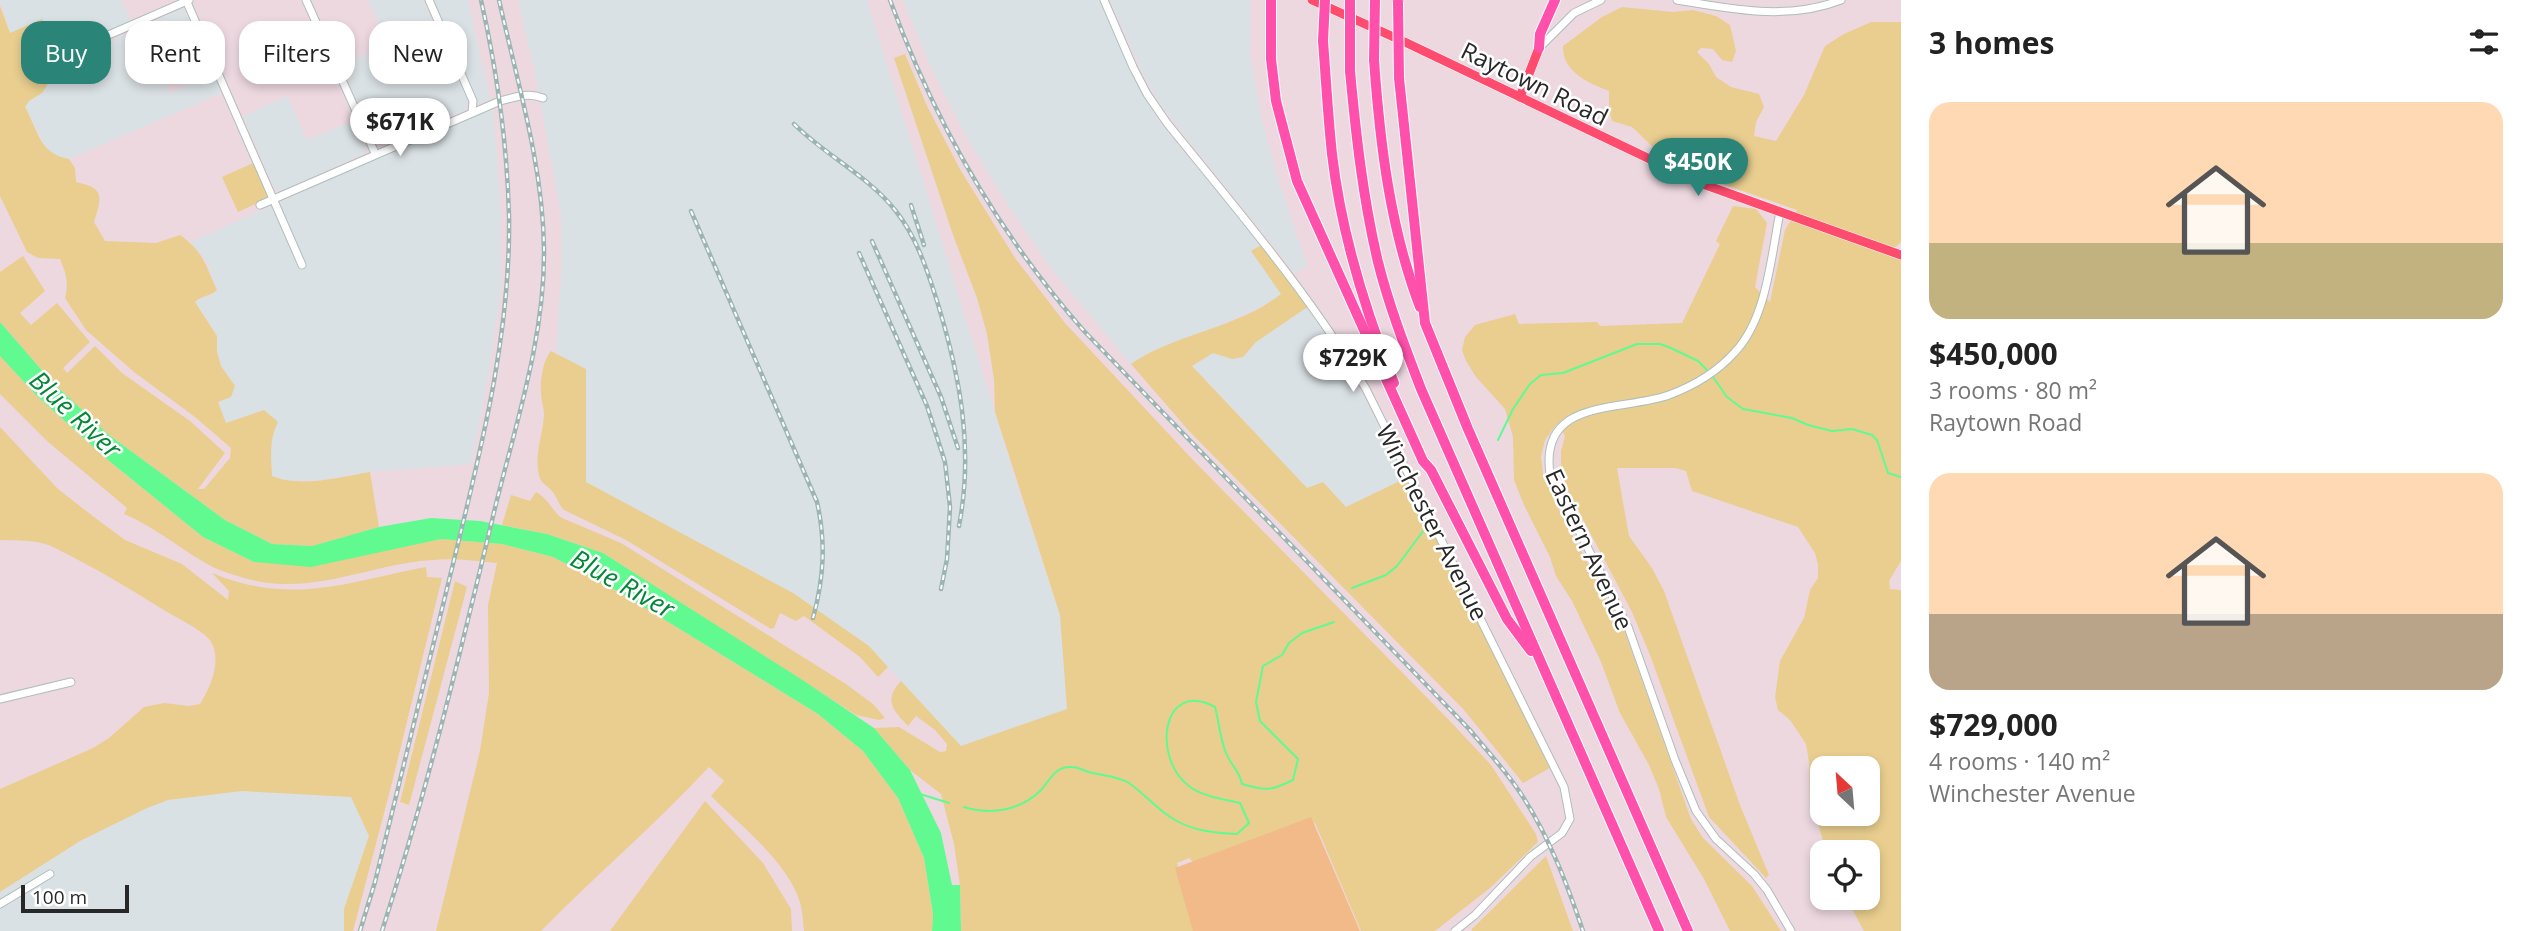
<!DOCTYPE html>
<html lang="en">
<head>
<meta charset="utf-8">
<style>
	:root { --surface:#fff; --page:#f6f6f6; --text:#222; --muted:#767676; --accent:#2a8578 }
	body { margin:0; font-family:"Open Sans",sans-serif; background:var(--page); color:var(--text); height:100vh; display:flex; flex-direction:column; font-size:26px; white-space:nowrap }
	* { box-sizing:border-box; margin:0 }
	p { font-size:23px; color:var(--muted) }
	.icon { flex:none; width:38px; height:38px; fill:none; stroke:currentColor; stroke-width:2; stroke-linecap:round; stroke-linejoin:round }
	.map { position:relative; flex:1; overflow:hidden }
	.sheet { display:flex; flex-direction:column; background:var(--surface); width:630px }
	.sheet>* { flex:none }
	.banner { position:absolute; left:21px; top:21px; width:665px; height:63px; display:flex; gap:14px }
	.needle { width:46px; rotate:334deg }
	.tools { position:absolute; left:1810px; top:756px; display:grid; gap:14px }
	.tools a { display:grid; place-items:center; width:70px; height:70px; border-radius:14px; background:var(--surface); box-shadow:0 4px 10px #0003; font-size:35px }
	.scale { position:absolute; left:21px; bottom:18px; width:108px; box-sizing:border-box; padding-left:7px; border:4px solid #282828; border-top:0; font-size:19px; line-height:24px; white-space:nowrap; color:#282828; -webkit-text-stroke:5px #fff; paint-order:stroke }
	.price { position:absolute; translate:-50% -60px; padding:0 16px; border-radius:24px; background:#fff; color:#222; font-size:23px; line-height:46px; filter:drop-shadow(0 2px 4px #0008) }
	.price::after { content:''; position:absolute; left:50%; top:42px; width:21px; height:16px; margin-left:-10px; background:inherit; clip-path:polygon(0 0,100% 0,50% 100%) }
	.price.selected { background:var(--accent); color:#fff }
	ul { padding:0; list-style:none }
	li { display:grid; align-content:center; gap:14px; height:371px; padding:0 28px }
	li span { display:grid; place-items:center; height:217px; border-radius:21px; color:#555 }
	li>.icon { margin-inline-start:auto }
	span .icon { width:126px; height:126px; fill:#fffc; stroke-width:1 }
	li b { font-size:30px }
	h2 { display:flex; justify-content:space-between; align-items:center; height:84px; padding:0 28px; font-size:30px }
	.chip { padding:0 24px; border-radius:21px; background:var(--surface); box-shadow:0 4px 10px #0003; font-size:24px; line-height:63px }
	.chip.selected { background:var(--accent); color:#fff }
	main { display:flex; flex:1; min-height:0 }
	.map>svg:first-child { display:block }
	.industrial { fill:#dae1e4 }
	.green { fill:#e9ce8f; fill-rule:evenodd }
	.pitch { fill:#f2ba89 }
	.water { fill:#60fa90 }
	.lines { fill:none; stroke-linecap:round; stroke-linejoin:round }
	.stream { stroke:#60fa90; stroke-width:2 }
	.minor-casing { stroke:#adbebb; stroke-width:9 }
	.major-casing { stroke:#fff; stroke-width:10 }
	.highway-casing { stroke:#fff; stroke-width:12 }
	.minor { stroke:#fff; stroke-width:7 }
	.major { stroke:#fe4c6e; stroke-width:9 }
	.highway { stroke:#ff51ac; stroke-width:10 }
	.rail-casing { stroke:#9bb5b2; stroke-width:4.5 }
	.rail { stroke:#fff; stroke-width:2; stroke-dasharray:5; stroke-linecap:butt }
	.highway-bridge-casing { stroke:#fff; stroke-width:12; stroke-linecap:butt }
	.highway-bridge { stroke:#ff51ac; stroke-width:10 }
	.labels { text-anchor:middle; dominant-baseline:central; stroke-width:5; stroke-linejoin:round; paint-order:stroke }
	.street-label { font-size:24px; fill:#282828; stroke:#fff }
	.water-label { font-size:26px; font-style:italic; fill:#038737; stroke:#fff }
</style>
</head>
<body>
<main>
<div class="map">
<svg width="1901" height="931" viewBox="0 0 1901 931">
	<rect width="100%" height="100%" fill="#edd8e0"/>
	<!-- industrial -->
	<g class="industrial">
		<polygon points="0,0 121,0 131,21 74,46 54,46 10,33"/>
		<polygon points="368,0 423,0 468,100 465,110 383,144 375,140 341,66 389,44"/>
		<polygon points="433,0 468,0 490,99 479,104"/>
		<polygon points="518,0 867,0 1020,494 1060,615 1067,710 960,746 869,646 793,593 586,482 586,370 556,353 562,262 561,214 535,73"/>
		<polygon points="903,0 1099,0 1134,79 1160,123 1261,245 1251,251 1282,294 1270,303 1208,331 1149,352 1131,364 1050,267 1006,202 967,138 928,61"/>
		<polygon points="1110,0 1250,0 1250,56 1260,112 1278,179 1307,266 1295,273 1163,108 1144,76"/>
		<polygon points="184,8 206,57 163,76 170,93 213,73 222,93 69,159 55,157 46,150 25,106 29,101 42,93 53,67"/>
		<polygon points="287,96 307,140 355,120 367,149 365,153 285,189 279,191 275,189 243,116"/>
		<polygon points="493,107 501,219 501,287 489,372 471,464 370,472 321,480 284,481 272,476 270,450 272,433 264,410 226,424 218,402 231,397 229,377 221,366 217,352 217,336 195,302 200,297 212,296 217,290 206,261 190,242"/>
		<polygon points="1309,306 1330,336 1352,374 1406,478 1346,507 1323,482 1307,488 1192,365 1213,353 1232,359 1243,357 1256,342"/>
		<polygon points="242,791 352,797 369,836 344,909 344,931 0,931 0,892 80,841 147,808 168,800"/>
	</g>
	<!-- green -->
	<g class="green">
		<path d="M0 6 10 33 42 19 54 46H74L61 54V63L54 67 55 73 42 93 29 101 25 107C38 130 39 154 69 159L75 168 76 182C105 188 102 197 94 222L105 241 156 243 180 235C205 253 205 265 217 290 210 297 202 295 195 302L217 336V352L221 366 235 386 231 397 218 402 226 423 264 410 278 422C269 440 271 457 272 476 301 488 340 477 370 472L379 527 312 546 272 544 225 520 109 435 52 382 0 322V272L23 256 45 291 20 313 31 325 57 303 90 342 63 368 67 373 95 346 122 373 190 421 225 453 198 489H204L230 458 231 448 195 417 134 372 86 330 65 298C69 283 66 273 60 259L38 258 27 252 0 196Z"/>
		<path d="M1622 7 1673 12 1693 10 1716 16 1730 25 1736 51 1732 62 1722 60 1713 49 1701 48 1697 52 1709 64 1716 77 1731 87 1759 94 1764 107 1756 122 1754 136 1776 141 1804 95 1825 46 1844 34 1871 22H1901V242L1887 255 1901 260V561L1889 581 1890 589 1901 590V931H1864L1846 898H1867V852H1826L1818 823 1810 805 1809 762 1806 744 1790 720 1778 710 1775 697 1780 661 1804 618 1810 590 1818 578V565L1815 553 1798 527 1692 491 1686 471 1675 468H1617L1629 536 1652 568 1664 591 1740 805 1769 875 1766 878 1709 817 1650 655 1632 612 1569 493 1561 470V451L1565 436 1557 424 1545 440 1541 457 1543 473 1559 510 1625 632 1691 819 1703 838 1752 886 1781 931H1730L1704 879 1666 817 1659 789 1649 765 1620 713 1601 662 1572 601 1556 576 1550 557 1524 505 1514 480 1513 437 1505 409 1476 377 1466 361 1462 350 1465 337 1475 325 1515 314 1519 324 1597 322 1600 326 1682 323 1720 244 1716 241 1733 206 1756 209 1767 223 1755 287 1770 302 1785 230 1797 210 1705 178 1653 147 1632 127 1612 121 1609 110V91C1589 83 1562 72 1563 46L1602 17ZM1822 768H1867V814H1822Z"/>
		<path d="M905 54 927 106 961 171 1015 258 1065 323 1193 460 1449 720 1491 765 1536 834 1538 842 1490 888 1435 931H1361L1315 823 1196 865 1189 858 1177 863 1195 931H961L960 885 954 844 941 794 910 770 874 728 899 727 940 752 946 751 947 744 935 730 916 716 908 726C893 710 883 700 901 681L961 746 1067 709 1060 615 995 412 994 380 987 334 977 298 953 235 894 58Z"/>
		<polygon points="253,163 268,194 266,199 238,212 222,177"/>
		<path d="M1261 245 1309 306 1256 342 1243 357 1232 359 1213 353 1192 366 1307 488 1323 482 1346 507 1406 478 1550 768 1523 783 1464 710 1189 431 1131 364C1176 333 1237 329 1281 294L1251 251Z"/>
		<path d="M551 351 586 369V482L793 593 869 646 888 667 878 677 860 657 804 616 796 621 780 613 774 628 771 629 626 540 564 510C559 505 557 498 553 492 548 486 540 483 539 475 534 455 543 434 544 415 544 407 541 400 541 393 540 380 543 360 551 351Z"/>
		<path d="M0 356 37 396 108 460 203 537 254 562 382 550 441 539 502 544 553 557 621 593 818 714 863 751 898 798 924 858 933 915 932 931H804C803 918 802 906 797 894 782 858 738 823 711 796L724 781 709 767C656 824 596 875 541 931H436L480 751 489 693 488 605 497 563C476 561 454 558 432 560 371 564 315 595 252 580 236 576 216 570 202 561 175 545 153 526 124 514L127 508 47 441 0 394Z"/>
		<path d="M0 427 58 489 94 517 125 540 182 564 228 600 229 591 212 573C292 606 347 582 426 567L427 577 442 578 393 779 353 931H344V909L369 836 351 797 242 791 168 800 147 808 80 841 0 892V789L93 748 109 738 144 707 164 703 189 706 200 704C211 687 224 656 208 638 198 628 179 619 167 612 130 589 92 566 53 547 37 539 18 541 0 540Z"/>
		<path d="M536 492C549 499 551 510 562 518L621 543 846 684 873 704 885 718 879 720 856 715 603 553 547 534 502 525 511 495 530 501Z"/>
		<polygon points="455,581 467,587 409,805 400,802"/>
		<polygon points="705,801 763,863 791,909 792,931 610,931"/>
		<polygon points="1546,856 1573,931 1472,931 1472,929"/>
	</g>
	<!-- pitch -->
	<polygon class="pitch" points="1311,817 1360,931 1193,931 1175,868"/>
	<!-- water -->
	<polygon class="water" points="0,322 52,382 109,435 225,520 272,544 312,546 379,527 431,518 480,521 547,534 603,553 804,681 874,728 910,770 941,833 952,885 960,885 961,931 932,931 933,914 924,858 898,798 863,751 818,714 621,593 553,557 502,544 441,539 311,567 254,562 203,537 108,460 37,396 0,356"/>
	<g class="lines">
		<!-- stream -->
		<g class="stream">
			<polyline points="1713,377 1727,397 1743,409 1792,418 1808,425 1832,431 1852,429 1872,435 1877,440 1888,473 1901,477"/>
			<polyline points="1498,440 1513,409 1530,384 1541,375 1563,373 1637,344 1660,344 1671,348 1698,361 1709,372"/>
			<polyline points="1352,588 1386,575 1397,566 1424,530"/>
			<polyline points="920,794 949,803"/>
			<path d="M964 807C991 815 1019 811 1040 791 1050 781 1054 766 1072 767 1080 767 1085 772 1093 773 1105 776 1118 776 1129 783 1145 794 1157 810 1175 820 1194 831 1215 833 1237 834L1249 823 1240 803C1224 799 1203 797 1189 786 1152 759 1161 678 1215 707 1219 722 1220 738 1226 753 1231 765 1240 772 1242 784 1266 791 1271 791 1293 780L1298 759 1260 721 1256 702 1263 666 1282 655 1289 643 1302 633 1334 622"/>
		</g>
		<defs>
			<g id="minor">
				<polyline points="186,0 302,265"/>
				<polyline points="306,0 375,153"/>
				<polyline points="429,0 473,101 472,112"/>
				<path d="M1104 0 1133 67 1147 94 1167 123C1237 210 1309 293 1366 389L1564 787 1570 819 1562 833 1530 857 1475 915 1455 931"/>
				<path d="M1677 0C1732 9 1787 21 1841 0"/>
				<polyline points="1540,47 1574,13 1601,0"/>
				<polyline points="66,56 74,50 189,0"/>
				<path d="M260 205 500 101C515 97 528 92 543 98"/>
				<path d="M1780 212C1771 256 1767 318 1735 352 1718 371 1693 386 1669 395 1621 412 1539 397 1550 474L1628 627 1675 760 1696 811 1716 839 1754 874 1767 890 1791 931"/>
				<polyline points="0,699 71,682"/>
				<polyline points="0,904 50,874"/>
			</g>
			<g id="major">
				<polyline points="1312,0 1409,44 1700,183 1901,255"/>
				<polyline points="1520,97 1539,48"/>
			</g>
			<g id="highway">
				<polyline points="1271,0 1271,59 1276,101 1297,181 1423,461 1431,470 1507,619 1531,651"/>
				<path d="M1323 41C1326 79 1328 117 1332 154 1341 232 1365 310 1394 383"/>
				<polyline points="1539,48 1540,34 1555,0"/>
				<path d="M1374 60C1380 144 1390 228 1420 307"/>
				<path d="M1350 71C1356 135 1363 199 1378 262 1389 306 1405 347 1421 389L1659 931"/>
				<polyline points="1399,78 1425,323 1468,429 1688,931"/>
			</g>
		</defs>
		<!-- minor casing -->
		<use href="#minor" class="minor-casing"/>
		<!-- major casing -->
		<use href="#major" class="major-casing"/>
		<!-- highway casing -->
		<use href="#highway" class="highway-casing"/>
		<!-- minor -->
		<use href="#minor" class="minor"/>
		<!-- major -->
		<use href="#major" class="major"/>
		<!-- highway -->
		<use href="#highway" class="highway"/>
		<defs>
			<g id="rail">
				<path d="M890 0C935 123 998 233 1084 331L1469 729C1487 751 1508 773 1523 797 1550 839 1567 884 1583 931"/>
				<path d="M794 124C825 155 868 176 895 210 916 236 927 269 937 301 960 376 974 448 959 526"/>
				<polyline points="911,205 924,245"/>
				<path d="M691 211 817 502C826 542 824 578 813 618"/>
				<polyline points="872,241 941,397 958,448"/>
				<polyline points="859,253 927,406 945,462 950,507 947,559 941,589"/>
				<path d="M360 931 375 882C401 776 427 670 453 564 481 449 511 334 509 215 507 142 497 71 481 0"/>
				<path d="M382 931C427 791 461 650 495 508 516 423 545 337 544 249 543 165 517 81 499 0"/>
			</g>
		</defs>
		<!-- rail casing -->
		<use href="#rail" class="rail-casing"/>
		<!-- rail -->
		<use href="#rail" class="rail"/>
		<defs>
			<g id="highway-bridge">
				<polyline points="1398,2 1399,78"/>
				<polyline points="1323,41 1325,0"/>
				<polyline points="1374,60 1375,0"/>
				<polyline points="1350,71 1350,0"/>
			</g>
		</defs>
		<!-- highway-bridge casing -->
		<use href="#highway-bridge" class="highway-bridge-casing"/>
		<!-- highway-bridge -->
		<use href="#highway-bridge" class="highway-bridge"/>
	</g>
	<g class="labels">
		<!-- street labels -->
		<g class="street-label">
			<text transform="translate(1535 83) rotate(26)">Raytown Road</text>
			<text transform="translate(1433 522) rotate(63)">Winchester Avenue</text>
			<text transform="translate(1590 549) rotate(65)">Eastern Avenue</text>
		</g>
		<!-- water labels -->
		<g class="water-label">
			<text transform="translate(76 414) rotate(43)">Blue River</text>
			<text transform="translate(623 583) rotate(29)">Blue River</text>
		</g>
	</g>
</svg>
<div class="tools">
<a><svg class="needle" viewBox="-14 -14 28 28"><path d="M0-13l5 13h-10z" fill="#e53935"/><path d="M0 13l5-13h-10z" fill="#767676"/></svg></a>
<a><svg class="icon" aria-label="locate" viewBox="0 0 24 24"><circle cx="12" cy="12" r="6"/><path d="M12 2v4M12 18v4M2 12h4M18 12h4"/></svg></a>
</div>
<div class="scale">100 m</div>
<b class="price" style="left:400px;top:158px">$671K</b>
<b class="price selected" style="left:1698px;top:198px">$450K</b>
<b class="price" style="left:1353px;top:394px">$729K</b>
<div class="banner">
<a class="chip selected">Buy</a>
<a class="chip">Rent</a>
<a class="chip">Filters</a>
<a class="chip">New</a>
</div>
</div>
<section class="sheet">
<h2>3 homes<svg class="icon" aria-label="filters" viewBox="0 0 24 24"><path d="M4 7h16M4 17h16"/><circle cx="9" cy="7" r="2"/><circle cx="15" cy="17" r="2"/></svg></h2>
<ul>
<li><span style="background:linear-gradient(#ffd9b3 65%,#c2b280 0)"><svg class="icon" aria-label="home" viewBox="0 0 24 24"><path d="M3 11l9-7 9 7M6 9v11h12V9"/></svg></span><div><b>$450,000</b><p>3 rooms · 80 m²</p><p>Raytown Road</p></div></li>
<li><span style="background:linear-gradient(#ffd9b3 65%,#b9a48a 0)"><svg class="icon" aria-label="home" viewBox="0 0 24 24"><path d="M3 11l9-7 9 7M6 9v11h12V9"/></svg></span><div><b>$729,000</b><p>4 rooms · 140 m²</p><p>Winchester Avenue</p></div></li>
</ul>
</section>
</main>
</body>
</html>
